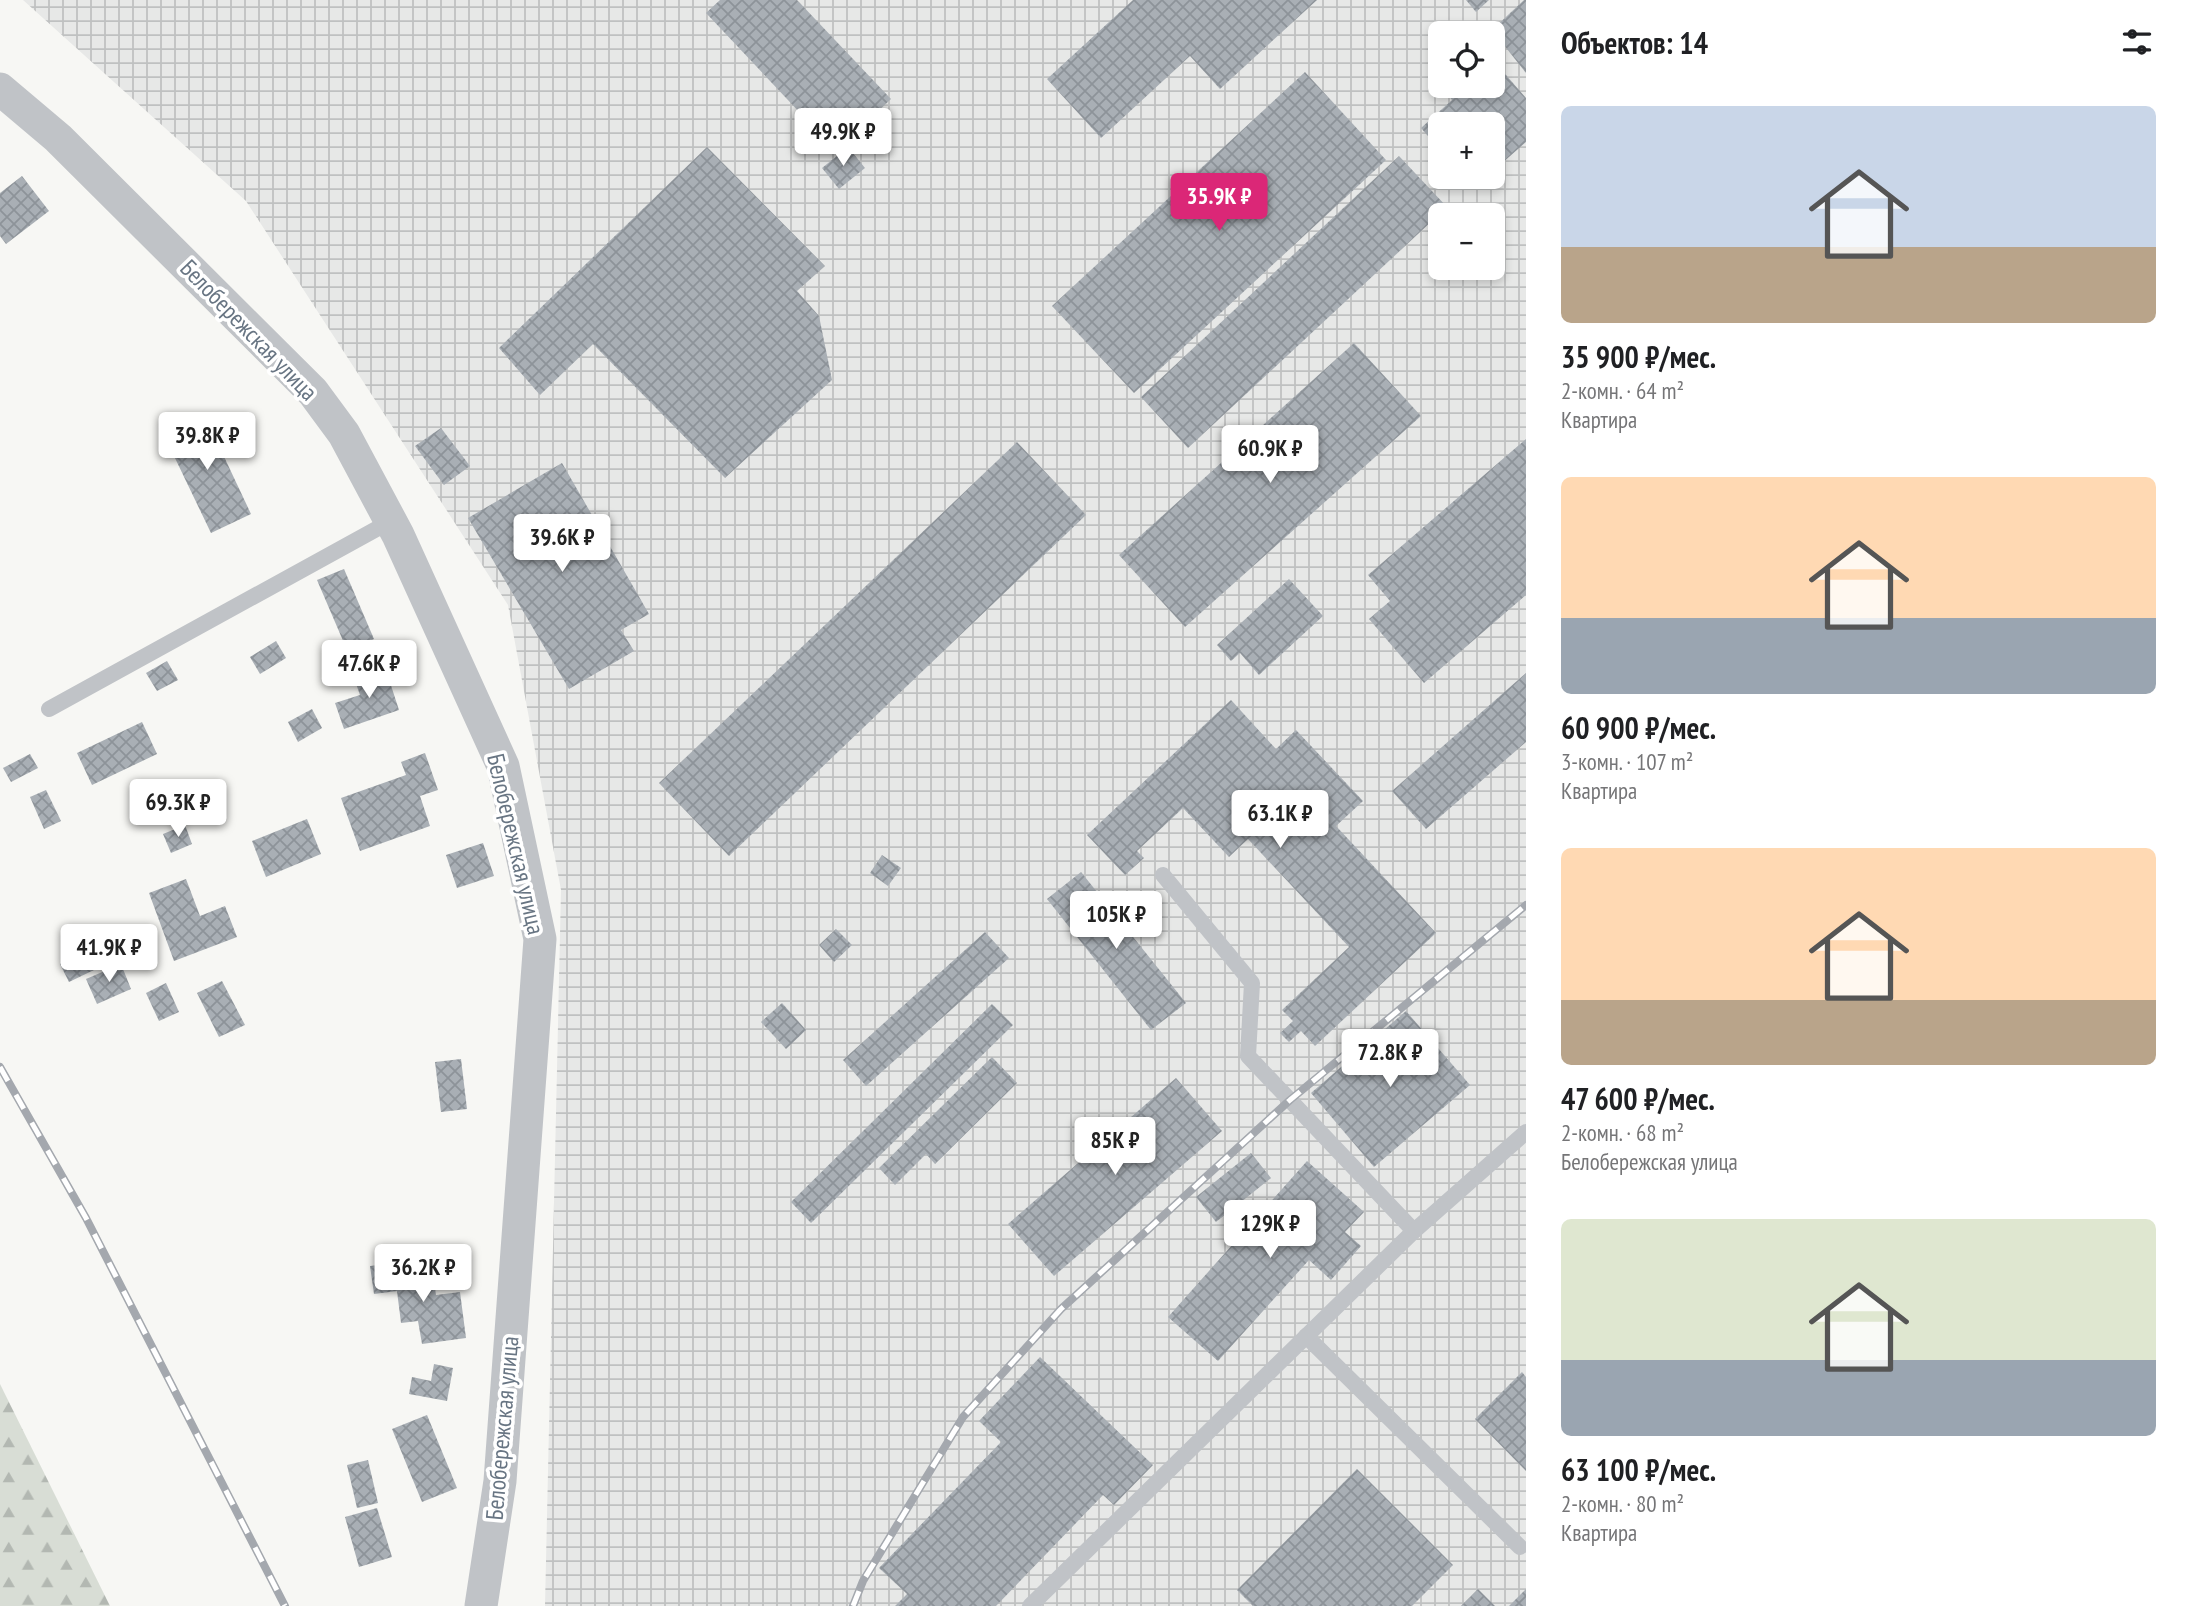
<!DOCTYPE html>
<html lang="ru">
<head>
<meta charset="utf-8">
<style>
	:root { --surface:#fff; --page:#f2f2f2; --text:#202124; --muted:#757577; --accent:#db2777 }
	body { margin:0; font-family:"PT Sans Narrow",sans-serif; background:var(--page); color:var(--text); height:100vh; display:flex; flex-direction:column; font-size:26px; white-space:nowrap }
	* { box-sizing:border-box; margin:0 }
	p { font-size:23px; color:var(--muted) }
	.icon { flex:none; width:38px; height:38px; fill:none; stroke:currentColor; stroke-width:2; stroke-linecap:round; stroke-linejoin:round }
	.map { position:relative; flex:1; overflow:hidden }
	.panel { display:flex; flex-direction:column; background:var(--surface); width:665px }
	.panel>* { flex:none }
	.controls { position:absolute; left:1428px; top:21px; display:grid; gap:14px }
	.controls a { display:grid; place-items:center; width:77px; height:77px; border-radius:10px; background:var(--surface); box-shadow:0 4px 10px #0003; font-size:35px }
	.price { position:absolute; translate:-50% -60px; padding:0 16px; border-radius:7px; background:#fff; color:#222; font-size:23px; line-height:46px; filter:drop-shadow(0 2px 4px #0008) }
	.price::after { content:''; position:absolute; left:50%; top:42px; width:21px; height:16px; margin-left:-10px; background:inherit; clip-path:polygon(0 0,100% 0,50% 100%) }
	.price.active { background:var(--accent); color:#fff }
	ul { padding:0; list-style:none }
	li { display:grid; align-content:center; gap:14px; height:371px; padding:0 35px }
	li span { display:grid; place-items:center; height:217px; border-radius:10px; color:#555 }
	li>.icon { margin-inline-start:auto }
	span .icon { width:126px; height:126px; fill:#fffc; stroke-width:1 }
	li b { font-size:30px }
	h2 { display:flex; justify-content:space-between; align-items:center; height:84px; padding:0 35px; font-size:30px }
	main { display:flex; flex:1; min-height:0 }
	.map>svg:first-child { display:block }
	.industrial { fill:url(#industrial-grid); fill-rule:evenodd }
	.forest { fill:url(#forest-firs) }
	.building { fill:url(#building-cross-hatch) }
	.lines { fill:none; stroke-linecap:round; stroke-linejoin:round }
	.service { stroke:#c0c3c7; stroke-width:16 }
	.minor { stroke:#c0c3c7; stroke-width:33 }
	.rail-casing { stroke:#a4a8ae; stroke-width:8 }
	.rail { stroke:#fff; stroke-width:5; stroke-dasharray:16; stroke-linecap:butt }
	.labels { text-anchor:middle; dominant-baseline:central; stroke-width:7; stroke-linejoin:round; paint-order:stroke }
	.street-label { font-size:24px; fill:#687583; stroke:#fff }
</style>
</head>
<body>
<main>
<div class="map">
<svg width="1526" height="1606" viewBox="0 0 1526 1606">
	<defs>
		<pattern id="industrial-grid" width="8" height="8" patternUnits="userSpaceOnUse" patternTransform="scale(1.75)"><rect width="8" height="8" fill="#e7e8e7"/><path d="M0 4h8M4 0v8" fill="none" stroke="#bfc1c1"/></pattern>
		<pattern id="forest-firs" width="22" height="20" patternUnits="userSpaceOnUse" patternTransform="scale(1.75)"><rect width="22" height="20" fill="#d8ddd5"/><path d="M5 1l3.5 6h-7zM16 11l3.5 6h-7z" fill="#b3b8b2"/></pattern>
		<pattern id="building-cross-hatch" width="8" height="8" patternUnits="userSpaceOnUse" patternTransform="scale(1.75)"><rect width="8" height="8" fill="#a9afb5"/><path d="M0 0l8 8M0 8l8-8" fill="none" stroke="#8d9399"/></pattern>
	</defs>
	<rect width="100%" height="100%" fill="#f7f7f4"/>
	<!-- industrial -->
	<path class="industrial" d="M23 0H1526V1606H545L561 890 508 605 246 201ZM1440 33H1493V86H1440ZM1440 124H1493V177H1440ZM1440 215H1493V268H1440Z"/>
	<!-- forest -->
	<polygon class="forest" points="0,1384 110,1606 0,1606"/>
	<!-- building -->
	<g class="building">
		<polygon points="720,0 797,0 891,99 836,151 706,13"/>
		<polygon points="1133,0 1317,0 1220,89 1190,56 1101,138 1047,79"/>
		<polygon points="1466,0 1489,0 1476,12"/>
		<polygon points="1524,0 1526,0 1526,73 1492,30"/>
		<polygon points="1493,60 1526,98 1526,142 1493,171 1493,124 1440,124 1440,150 1421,128 1452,100 1440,86 1493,86"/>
		<polygon points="1305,72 1386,160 1134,393 1052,306"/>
		<polygon points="707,147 825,266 797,291 819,316 832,380 725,478 593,344 540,395 499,348"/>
		<polygon points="848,147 865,168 839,189 822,168"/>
		<polygon points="1399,156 1447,207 1188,448 1141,397"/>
		<polygon points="22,176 49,211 6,244 0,236 0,193"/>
		<polygon points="1464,177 1487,177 1474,188"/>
		<polygon points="1354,343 1421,416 1185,627 1119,555"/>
		<polygon points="203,412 251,514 211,533 162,431"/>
		<polygon points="441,428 470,466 444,485 415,446"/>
		<polygon points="1526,439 1526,595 1424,683 1369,619 1390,601 1368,575"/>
		<polygon points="1017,442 1086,515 729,856 659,783"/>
		<polygon points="562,463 649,614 621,630 634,651 569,689 468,518"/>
		<polygon points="344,569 374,639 347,650 317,580"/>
		<polygon points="1289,579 1323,616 1259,675 1240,653 1231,661 1217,645"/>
		<polygon points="276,641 286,658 260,674 250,657"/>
		<polygon points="167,661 178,680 157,691 146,673"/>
		<polygon points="385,667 399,710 344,729 335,703 360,695 354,678"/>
		<polygon points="1526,673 1526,742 1426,829 1392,791"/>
		<polygon points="1231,700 1276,749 1296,730 1363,801 1336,826 1436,933 1315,1046 1301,1031 1289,1042 1280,1033 1293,1021 1282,1010 1349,947 1248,839 1229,857 1183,808 1137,851 1144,858 1125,875 1087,835"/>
		<polygon points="312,709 322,728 298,742 288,722"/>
		<polygon points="142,722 157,754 92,785 77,753"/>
		<polygon points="425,753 438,790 420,796 430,826 360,851 341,798 406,775 401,762"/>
		<polygon points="30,754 38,768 11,782 3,768"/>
		<polygon points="46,790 61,821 44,829 30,797"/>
		<polygon points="307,819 321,854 266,877 252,841"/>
		<polygon points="185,825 192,844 171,853 163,834"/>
		<polygon points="483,843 494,876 457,888 446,855"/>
		<polygon points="882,855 901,868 888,886 870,873"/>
		<polygon points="1081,872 1186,1003 1151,1030 1047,899"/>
		<polygon points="186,879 200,916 225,906 237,937 174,961 149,893"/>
		<polygon points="836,929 852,945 834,962 819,945"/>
		<polygon points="985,932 1009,958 866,1086 843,1060"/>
		<polygon points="87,949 96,969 69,982 60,964"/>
		<polygon points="121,964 131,989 97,1004 86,979"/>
		<polygon points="222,981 245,1025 219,1037 197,993"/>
		<polygon points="166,983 179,1012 159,1021 146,993"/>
		<polygon points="782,1003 806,1030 786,1049 761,1022"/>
		<polygon points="992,1004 1013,1025 811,1223 791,1202"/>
		<polygon points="1406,1011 1470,1085 1374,1167 1311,1093"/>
		<polygon points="992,1057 1017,1083 935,1164 926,1154 895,1185 879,1168"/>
		<polygon points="461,1059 467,1109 441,1112 435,1062"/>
		<polygon points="1176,1078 1222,1131 1054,1276 1008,1224"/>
		<polygon points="1251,1153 1271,1178 1216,1222 1196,1197"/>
		<polygon points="1307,1161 1364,1212 1345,1232 1361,1246 1331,1280 1309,1260 1218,1361 1168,1317"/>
		<polygon points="396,1263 398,1280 433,1275 436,1295 460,1292 466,1338 422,1344 418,1321 401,1323 397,1291 374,1294 370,1266"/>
		<polygon points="1040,1357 1153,1465 1114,1505 1103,1495 996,1606 895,1606 907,1594 879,1568 1001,1442 979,1421"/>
		<polygon points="434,1364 453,1368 447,1401 409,1394 412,1377 431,1381"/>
		<polygon points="1522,1372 1526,1377 1526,1471 1475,1419"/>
		<polygon points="427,1415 457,1488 422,1502 392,1429"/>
		<polygon points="368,1460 378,1503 357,1508 347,1465"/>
		<polygon points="1357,1469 1453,1565 1412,1606 1253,1606 1237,1590"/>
		<polygon points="377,1508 392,1557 359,1567 345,1517"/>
		<polygon points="1478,1589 1495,1606 1461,1606"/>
		<polygon points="1526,1589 1526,1606 1509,1606"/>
	</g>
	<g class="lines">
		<!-- service -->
		<g class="service">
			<polyline points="49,709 391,521"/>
			<polyline points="1163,875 1252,983 1248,1056 1414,1231"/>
			<polyline points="1306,1336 1520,1547"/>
			<polyline points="1030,1606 1414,1231 1526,1132"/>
		</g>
		<!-- minor -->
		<polyline class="minor" points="0,89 58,138 313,392 344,434 398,535 503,766 540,939 500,1481 481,1606"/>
		<defs>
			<g id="rail">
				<polyline points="0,1067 86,1218 285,1606"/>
				<polyline points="853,1606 863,1581 963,1417 1061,1309 1290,1100 1526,905"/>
			</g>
		</defs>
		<!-- rail casing -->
		<use href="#rail" class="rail-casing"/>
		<!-- rail -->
		<use href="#rail" class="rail"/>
	</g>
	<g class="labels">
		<!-- street labels -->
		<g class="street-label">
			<text transform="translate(249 330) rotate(46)">Белобережская улица</text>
			<text transform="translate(516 844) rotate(77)">Белобережская улица</text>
			<text transform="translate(502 1428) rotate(-85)">Белобережская улица</text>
		</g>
	</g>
</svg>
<div class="controls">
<a><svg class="icon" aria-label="locate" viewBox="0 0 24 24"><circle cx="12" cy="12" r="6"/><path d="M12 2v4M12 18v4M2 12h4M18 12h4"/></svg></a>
<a>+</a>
<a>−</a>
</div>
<b class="price" style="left:843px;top:168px">49.9K ₽</b>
<b class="price active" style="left:1219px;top:233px">35.9K ₽</b>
<b class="price" style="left:207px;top:472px">39.8K ₽</b>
<b class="price" style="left:1270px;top:485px">60.9K ₽</b>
<b class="price" style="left:562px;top:574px">39.6K ₽</b>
<b class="price" style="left:369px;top:700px">47.6K ₽</b>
<b class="price" style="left:178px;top:839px">69.3K ₽</b>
<b class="price" style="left:1280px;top:850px">63.1K ₽</b>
<b class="price" style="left:1116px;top:951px">105K ₽</b>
<b class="price" style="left:109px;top:984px">41.9K ₽</b>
<b class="price" style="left:1390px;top:1089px">72.8K ₽</b>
<b class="price" style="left:1115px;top:1177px">85K ₽</b>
<b class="price" style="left:1270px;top:1260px">129K ₽</b>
<b class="price" style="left:423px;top:1304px">36.2K ₽</b>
</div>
<section class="panel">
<h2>Объектов: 14<svg class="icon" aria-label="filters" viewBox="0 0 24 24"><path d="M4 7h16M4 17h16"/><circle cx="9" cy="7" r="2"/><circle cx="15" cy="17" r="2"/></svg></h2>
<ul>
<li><span style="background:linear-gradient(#c9d6e8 65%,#b9a48a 0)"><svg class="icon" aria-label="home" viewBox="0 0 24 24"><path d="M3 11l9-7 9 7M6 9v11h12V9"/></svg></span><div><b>35 900 ₽/мес.</b><p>2-комн. · 64 m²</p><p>Квартира</p></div></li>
<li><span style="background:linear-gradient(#ffd9b3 65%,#9aa5b1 0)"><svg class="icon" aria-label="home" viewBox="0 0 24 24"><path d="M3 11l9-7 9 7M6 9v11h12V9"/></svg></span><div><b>60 900 ₽/мес.</b><p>3-комн. · 107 m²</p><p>Квартира</p></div></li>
<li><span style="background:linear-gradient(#ffd9b3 70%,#b9a48a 0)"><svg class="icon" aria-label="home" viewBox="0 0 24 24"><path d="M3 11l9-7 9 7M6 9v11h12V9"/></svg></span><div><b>47 600 ₽/мес.</b><p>2-комн. · 68 m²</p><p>Белобережская улица</p></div></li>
<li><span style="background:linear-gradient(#dfe7d0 65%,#9aa5b1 0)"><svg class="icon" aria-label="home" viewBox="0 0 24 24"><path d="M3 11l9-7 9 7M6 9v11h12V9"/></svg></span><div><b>63 100 ₽/мес.</b><p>2-комн. · 80 m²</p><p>Квартира</p></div></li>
</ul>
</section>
</main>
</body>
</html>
